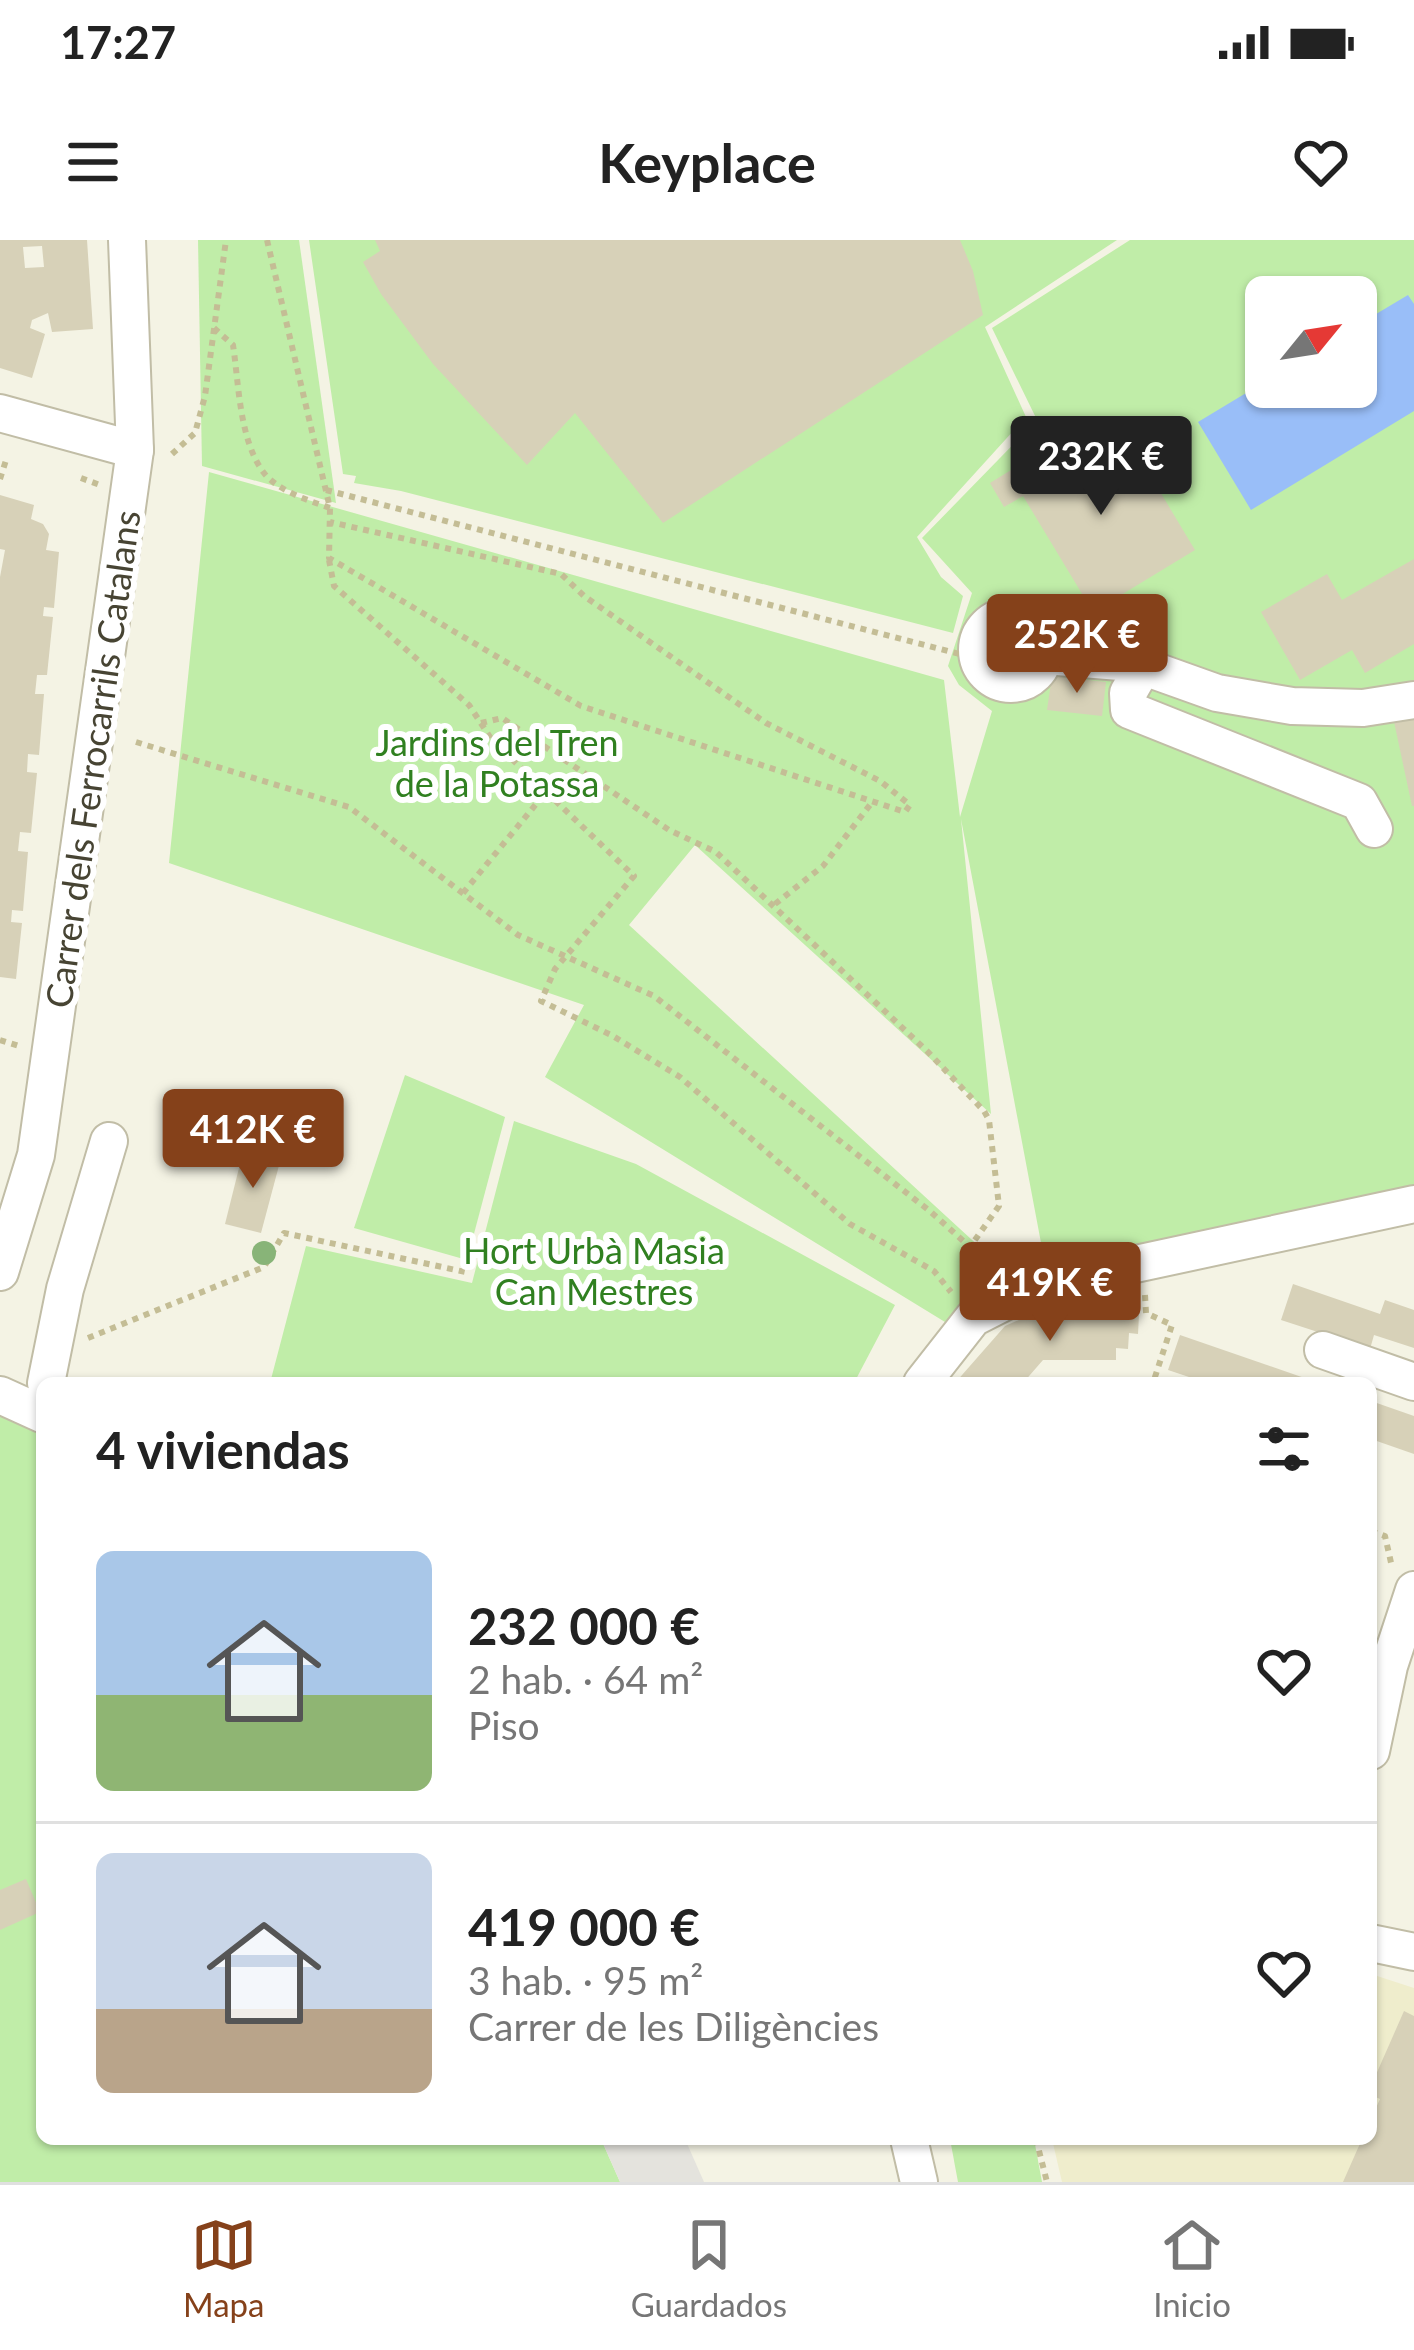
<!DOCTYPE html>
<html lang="es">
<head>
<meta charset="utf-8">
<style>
	:root { --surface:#fff; --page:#f2f2f2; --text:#222; --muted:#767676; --line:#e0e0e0; --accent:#85411a }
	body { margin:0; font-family:Lato,sans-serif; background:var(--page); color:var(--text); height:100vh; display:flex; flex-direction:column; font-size:45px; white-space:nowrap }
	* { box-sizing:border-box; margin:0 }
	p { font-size:39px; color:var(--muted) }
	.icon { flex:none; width:66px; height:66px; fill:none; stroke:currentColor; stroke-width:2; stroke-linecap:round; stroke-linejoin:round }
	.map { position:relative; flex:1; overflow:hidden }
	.panel { position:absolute; left:36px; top:1137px; width:1341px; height:768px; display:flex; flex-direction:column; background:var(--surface); border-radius:18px; box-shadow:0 3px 9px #0004 }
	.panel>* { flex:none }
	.needle { width:78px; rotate:60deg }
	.tools { position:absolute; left:1245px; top:36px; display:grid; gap:24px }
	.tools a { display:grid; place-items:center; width:132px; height:132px; border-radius:18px; background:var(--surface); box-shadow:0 3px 9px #0004; font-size:60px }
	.price { position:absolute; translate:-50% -102px; padding:0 27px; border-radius:12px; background:var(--accent); color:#fff; font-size:39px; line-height:78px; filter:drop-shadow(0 3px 6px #0008) }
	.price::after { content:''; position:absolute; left:50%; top:72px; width:36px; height:27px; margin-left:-18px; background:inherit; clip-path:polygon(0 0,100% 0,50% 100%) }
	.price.active { background:#222; color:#fff }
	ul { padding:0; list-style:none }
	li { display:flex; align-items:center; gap:36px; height:300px; padding:0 60px }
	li+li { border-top:3px solid var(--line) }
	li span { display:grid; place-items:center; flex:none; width:336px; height:240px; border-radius:18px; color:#555 }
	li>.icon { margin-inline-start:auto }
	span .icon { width:144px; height:144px; fill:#fffc; stroke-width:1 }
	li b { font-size:51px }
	h2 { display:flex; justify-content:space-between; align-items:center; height:144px; padding:0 60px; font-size:51px }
	.status { display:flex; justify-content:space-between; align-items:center; height:84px; padding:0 60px; background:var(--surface); direction:ltr }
	.status svg { height:33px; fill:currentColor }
	header { display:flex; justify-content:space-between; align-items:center; height:156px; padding:0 60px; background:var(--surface); font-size:54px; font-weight:700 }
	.menu { display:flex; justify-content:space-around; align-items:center; height:168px; border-top:3px solid var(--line); background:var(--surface); font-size:33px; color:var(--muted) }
	.menu a { display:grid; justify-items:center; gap:6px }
	.menu .active { color:var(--accent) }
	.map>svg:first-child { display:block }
	.education { fill:#efedcc }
	.green { fill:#c0eda8; fill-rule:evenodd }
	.parking { fill:#e4e3dd }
	.water { fill:#99bef8 }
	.building { fill:#d7d1b8; fill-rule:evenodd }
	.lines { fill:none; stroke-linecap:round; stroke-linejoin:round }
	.minor-casing { stroke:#c1bda6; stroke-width:40 }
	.path { stroke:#c4bd95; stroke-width:6; stroke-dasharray:6 6; stroke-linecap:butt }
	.minor { stroke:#fff; stroke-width:36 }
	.tree { fill:#88b478 }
	.labels { text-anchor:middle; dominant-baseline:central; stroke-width:12; stroke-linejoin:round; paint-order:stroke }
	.park-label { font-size:36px; fill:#308020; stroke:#fff }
	.street-label { font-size:36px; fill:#474433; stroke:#fff }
</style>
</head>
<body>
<div class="status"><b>17:27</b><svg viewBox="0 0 49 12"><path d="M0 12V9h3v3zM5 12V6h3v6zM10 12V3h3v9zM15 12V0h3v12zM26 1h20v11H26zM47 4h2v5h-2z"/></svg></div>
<header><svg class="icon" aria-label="menu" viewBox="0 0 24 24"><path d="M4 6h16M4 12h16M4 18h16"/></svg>Keyplace<svg class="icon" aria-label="heart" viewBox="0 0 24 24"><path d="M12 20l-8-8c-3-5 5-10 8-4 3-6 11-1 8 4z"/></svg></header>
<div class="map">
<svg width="1414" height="1942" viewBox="0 0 1414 1942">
	<rect width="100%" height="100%" fill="#f4f3e4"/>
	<!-- education -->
	<polygon class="education" points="1371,1734 1414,1748 1414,1942 1062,1942 1052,1899 1371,1899"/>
	<!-- green -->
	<g class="green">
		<polygon points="198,0 299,0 336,263 202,226"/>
		<polygon points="309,0 1117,0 985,87 1026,177 917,297 941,337 963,356 953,393 401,251 354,243 356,236 343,234"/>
		<path d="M1130 0H1414V950L1045 1024 961 579 991 874 695 605 629 685 1008 1033 945 1082 545 837 584 765 169 623 209 232 944 440 960 577 992 471 959 445 948 426 972 353 922 298 1037 180 992 88ZM1266 57H1356V147H1266Z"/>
		<polygon points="405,835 505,877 467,1020 354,988"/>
		<polygon points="514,881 636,924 895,1065 854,1143 270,1143 306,1006 472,1043"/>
		<polygon points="0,1161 42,1189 42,1899 601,1899 620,1942 0,1942"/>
		<polygon points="950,1899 1034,1899 1042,1942 958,1942"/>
	</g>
	<!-- parking -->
	<polygon class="parking" points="601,1899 685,1899 704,1942 620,1942"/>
	<!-- water -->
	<polygon class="water" points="1408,55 1414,64 1414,171 1251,270 1198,182 1266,141 1266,147 1356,147 1356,86"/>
	<!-- building -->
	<g class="building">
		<path d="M0 0H87L93 89 52 92 48 73 32 80 30 88 45 94 32 138 0 128ZM42 6 44 27 25 28 23 7Z"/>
		<polygon points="375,0 960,0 973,31 983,75 663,283 575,173 527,225 433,124 381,54 363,22 380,11"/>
		<polygon points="1123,190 1195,310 1093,372 1023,256 1004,267 990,243 1034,216 1047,236"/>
		<polygon points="0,255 34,265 31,279 43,284 49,294 46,310 59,312 54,368 44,367 43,376 53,377 47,435 37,435 35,454 44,454 39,515 28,514 27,532 37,533 31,593 20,592 18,611 28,612 23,671 12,670 11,682 22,683 16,739 0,737 0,337 5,310 0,309"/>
		<polygon points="1414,319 1414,404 1365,433 1352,410 1300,440 1261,372 1327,334 1342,360"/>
		<polygon points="1052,436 1106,442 1102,476 1047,470"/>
		<polygon points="1414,475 1414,566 1412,566 1393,477"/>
		<polygon points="244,908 281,918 261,993 225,984"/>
		<polygon points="1293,1044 1380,1074 1385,1060 1414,1070 1414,1108 1374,1095 1370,1109 1281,1080"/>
		<polygon points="1044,1069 1139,1075 1138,1094 1129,1093 1128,1109 1116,1108 1116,1120 1043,1120 1023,1143 955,1143 1005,1086"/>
		<polygon points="1180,1095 1316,1142 1316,1143 1207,1143 1168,1130"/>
		<polygon points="1371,1161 1414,1176 1414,1214 1371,1199"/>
		<polygon points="26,1639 40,1672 0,1690 0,1650"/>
		<polygon points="1404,1771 1414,1776 1414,1942 1343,1942 1362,1899 1371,1899 1371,1879 1380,1859 1371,1855 1371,1846"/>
	</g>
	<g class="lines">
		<defs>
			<g id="minor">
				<polyline points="0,173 135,210"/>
				<circle cx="1011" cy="410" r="34"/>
				<polyline points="1045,416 1133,423 1217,453 1292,466 1363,468 1414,460"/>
				<polyline points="1143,427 1128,453 1129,470 1359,562 1374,589"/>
				<polyline points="0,1032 36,915 135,210 127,0"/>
				<polyline points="1323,1110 1414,1142"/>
				<polyline points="46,1143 65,1049 109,901"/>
				<polyline points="922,1143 973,1078 1012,1058 1089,1034 1414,964"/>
				<polyline points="0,1155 42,1174"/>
				<polyline points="1371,1511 1389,1426 1414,1350"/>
				<polyline points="1371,1703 1414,1712"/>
				<polyline points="909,1899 919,1942"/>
			</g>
		</defs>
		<!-- minor casing -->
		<use href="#minor" class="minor-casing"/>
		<!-- path -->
		<g class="path">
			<polyline points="267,0 330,268 329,318 581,466 905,572 910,565 880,541 766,483 584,356 561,334 330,282"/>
			<path d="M214 88 233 105C239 144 239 200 264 233 278 251 310 261 330 268"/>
			<polyline points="172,214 195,193 205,156 226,0"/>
			<polyline points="81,238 100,245"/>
			<polyline points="0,239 7,217"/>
			<polyline points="326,250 979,419"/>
			<polyline points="329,320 334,346 469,465 492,500 634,636 555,729 541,761 613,796 680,837 850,984 934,1031 951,1052"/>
			<polyline points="481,483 502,478 669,590 716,612 927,811 984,871 989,880 999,966 970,1007"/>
			<polyline points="136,502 349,567 518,695 654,756 931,972 970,1007 983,1034"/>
			<polyline points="463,653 546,552"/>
			<polyline points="775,664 823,626 873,561"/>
			<polyline points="0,800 19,806"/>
			<polyline points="1145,1055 1146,1073 1172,1085 1153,1143"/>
			<polyline points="88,1098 264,1027 284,993 470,1033"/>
			<polyline points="140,1143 141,1138"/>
			<polyline points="1371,1291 1385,1296 1392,1327"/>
			<polyline points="1036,1899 1047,1942"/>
		</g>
		<!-- minor -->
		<use href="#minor" class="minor"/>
	</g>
	<!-- trees -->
	<circle class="tree" cx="264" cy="1013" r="12"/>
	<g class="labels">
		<!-- park labels -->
		<g class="park-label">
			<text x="497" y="502">Jardins del Tren<tspan x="497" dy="41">de la Potassa</tspan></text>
			<text x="594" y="1010">Hort Urbà Masia<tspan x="594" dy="41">Can Mestres</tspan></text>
		</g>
		<!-- street labels -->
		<g class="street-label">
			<text transform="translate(92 519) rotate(-82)">Carrer dels Ferrocarrils Catalans</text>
		</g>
	</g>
</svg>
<div class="tools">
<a><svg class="needle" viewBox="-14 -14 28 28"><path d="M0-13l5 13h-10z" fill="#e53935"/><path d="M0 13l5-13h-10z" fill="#767676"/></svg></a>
</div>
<b class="price active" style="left:1101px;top:278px">232K €</b>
<b class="price" style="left:1077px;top:456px">252K €</b>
<b class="price" style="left:253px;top:951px">412K €</b>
<b class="price" style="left:1050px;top:1104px">419K €</b>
<section class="panel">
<h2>4 viviendas<svg class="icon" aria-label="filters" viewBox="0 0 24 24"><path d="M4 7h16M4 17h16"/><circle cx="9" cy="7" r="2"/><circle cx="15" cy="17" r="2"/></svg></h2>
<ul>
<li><span style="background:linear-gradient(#a9c7e8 60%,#8fb573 0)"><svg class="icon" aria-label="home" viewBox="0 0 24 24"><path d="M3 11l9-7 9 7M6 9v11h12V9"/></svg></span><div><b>232 000 €</b><p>2 hab. · 64 m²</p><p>Piso</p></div><svg class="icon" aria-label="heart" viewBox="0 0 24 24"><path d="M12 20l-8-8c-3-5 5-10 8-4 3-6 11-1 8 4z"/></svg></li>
<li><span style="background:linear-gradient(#c9d6e8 65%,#b9a48a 0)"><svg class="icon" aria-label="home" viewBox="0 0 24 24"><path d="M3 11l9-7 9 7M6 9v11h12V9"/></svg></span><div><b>419 000 €</b><p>3 hab. · 95 m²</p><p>Carrer de les Diligències</p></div><svg class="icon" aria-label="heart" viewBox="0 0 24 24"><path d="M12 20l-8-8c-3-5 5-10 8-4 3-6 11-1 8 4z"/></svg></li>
</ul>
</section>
</div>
<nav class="menu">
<a class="active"><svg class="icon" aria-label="map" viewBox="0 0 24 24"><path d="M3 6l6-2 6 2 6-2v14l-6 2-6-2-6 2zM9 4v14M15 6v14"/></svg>Mapa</a>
<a><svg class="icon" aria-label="saved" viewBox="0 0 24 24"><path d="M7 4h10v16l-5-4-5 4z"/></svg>Guardados</a>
<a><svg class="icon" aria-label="home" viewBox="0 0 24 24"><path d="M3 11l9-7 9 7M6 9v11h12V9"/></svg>Inicio</a>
</nav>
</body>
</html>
